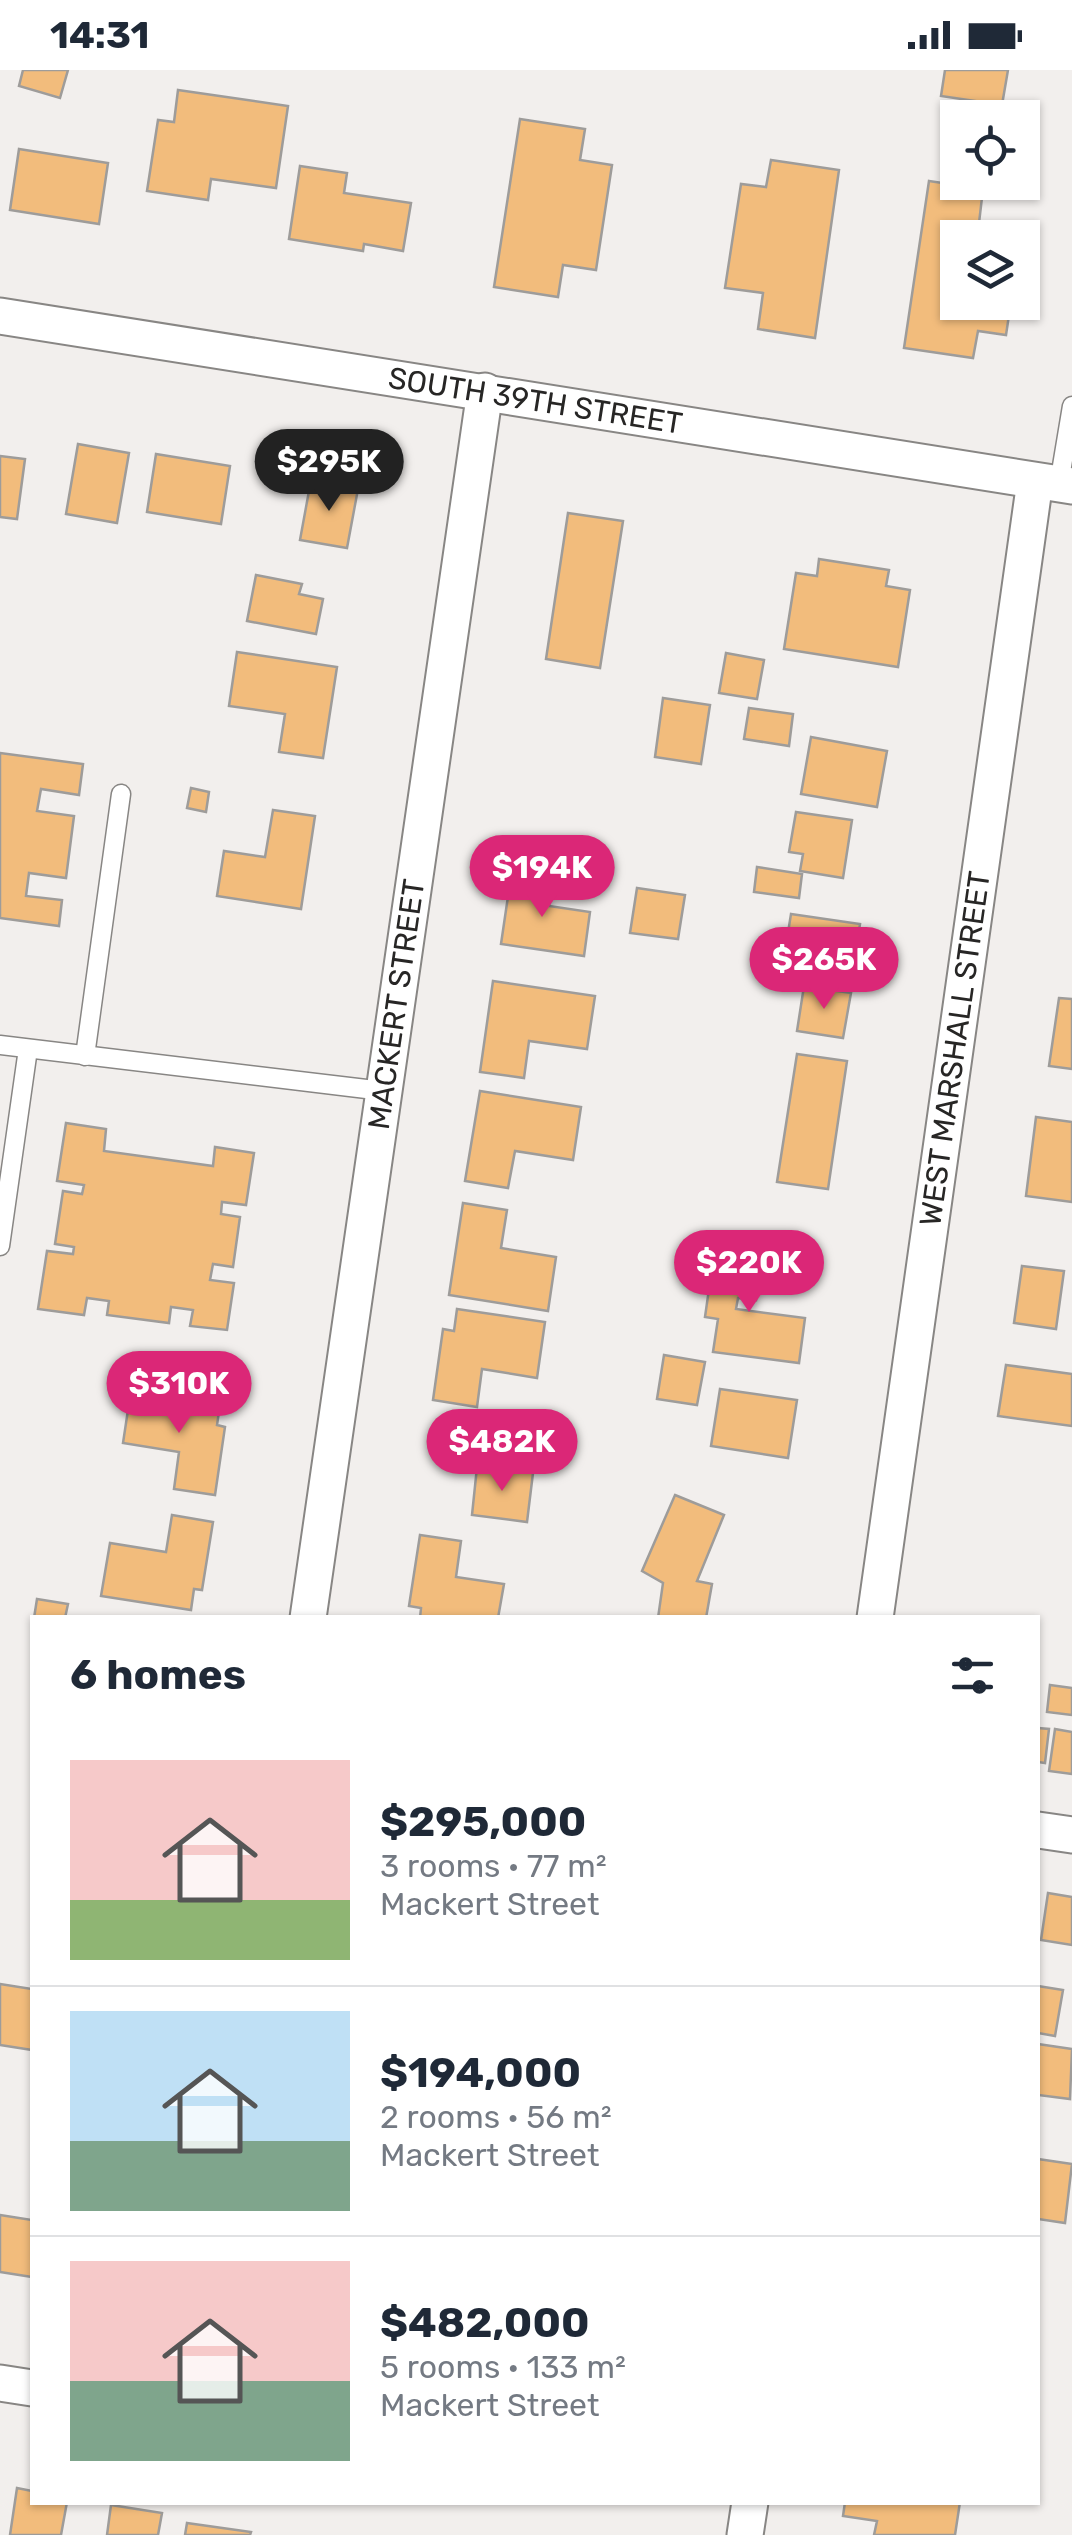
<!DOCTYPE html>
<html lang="en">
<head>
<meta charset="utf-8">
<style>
	:root { --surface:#fff; --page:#f6f6f7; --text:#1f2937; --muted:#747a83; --line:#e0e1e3; --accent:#db2777 }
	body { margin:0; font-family:Rubik,sans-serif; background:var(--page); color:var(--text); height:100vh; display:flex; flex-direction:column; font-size:38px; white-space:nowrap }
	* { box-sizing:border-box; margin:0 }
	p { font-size:32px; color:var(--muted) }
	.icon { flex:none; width:55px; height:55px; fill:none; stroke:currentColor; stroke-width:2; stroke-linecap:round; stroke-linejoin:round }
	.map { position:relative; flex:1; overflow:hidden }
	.panel { position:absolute; left:30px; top:1545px; width:1010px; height:890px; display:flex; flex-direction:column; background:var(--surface); border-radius:0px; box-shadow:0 2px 8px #0004 }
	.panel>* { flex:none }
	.fabs { position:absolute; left:940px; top:30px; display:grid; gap:20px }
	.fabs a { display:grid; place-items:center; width:100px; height:100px; border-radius:0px; background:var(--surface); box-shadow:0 2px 8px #0004; font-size:50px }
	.price { position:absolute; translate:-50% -85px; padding:0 22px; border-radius:35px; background:var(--accent); color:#fff; font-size:32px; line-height:65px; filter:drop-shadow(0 2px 5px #0008) }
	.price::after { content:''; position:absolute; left:50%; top:60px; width:30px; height:22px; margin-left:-15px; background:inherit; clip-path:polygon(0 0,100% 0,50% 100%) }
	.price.active { background:#222; color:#fff }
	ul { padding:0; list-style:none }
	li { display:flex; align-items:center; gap:30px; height:250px; padding:0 40px }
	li+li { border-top:2px solid var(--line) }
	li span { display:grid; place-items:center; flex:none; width:280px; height:200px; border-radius:0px; color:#555 }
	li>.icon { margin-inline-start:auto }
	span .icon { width:120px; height:120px; fill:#fffc; stroke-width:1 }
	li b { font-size:42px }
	h2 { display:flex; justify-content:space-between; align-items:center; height:120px; padding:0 40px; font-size:42px }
	.status { display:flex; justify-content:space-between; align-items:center; height:70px; padding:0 50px; background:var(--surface); direction:ltr }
	.status svg { height:28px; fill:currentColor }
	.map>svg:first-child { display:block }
	.building { fill:#f2bc7c; stroke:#9e9c9a; stroke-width:2.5 }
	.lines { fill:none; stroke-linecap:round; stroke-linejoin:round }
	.lane-casing { stroke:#888684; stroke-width:21 }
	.street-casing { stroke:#888684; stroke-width:39 }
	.lane { stroke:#fff; stroke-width:18 }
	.street { stroke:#fff; stroke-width:35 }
	.labels { text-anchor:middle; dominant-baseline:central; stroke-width:8; stroke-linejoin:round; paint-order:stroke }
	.street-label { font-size:30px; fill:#272625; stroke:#fffdfc }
</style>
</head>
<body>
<div class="status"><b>14:31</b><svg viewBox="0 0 49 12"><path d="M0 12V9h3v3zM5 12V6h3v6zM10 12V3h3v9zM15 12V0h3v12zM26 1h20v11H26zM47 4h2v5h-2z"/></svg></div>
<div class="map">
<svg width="1072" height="2465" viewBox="0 0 1072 2465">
	<rect width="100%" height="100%" fill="#f2efed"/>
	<!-- building -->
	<g class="building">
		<polygon points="23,0 68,0 60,28 19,16"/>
		<polygon points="945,0 1008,0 1002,35 941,26"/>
		<polygon points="178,20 288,36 276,118 211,109 208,130 147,121 158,50 174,52"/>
		<polygon points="520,49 585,59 580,90 612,95 596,200 563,195 558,227 494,217"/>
		<polygon points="19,79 108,93 99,154 10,140"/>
		<polygon points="771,90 839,100 815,268 758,259 763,223 725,218 741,114 766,117"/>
		<polygon points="300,96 347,103 344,123 411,133 403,181 364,174 363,181 289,169"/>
		<polygon points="929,111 983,119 979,153 1022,160 1021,168 958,168 958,232 1011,232 1006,265 978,261 973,288 904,278"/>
		<polygon points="78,374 129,383 117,453 66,444"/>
		<polygon points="156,384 230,396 221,454 147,442"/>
		<polygon points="0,386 25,389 17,449 0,447"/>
		<polygon points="311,410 358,419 347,478 300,470"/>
		<polygon points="568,443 623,451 600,598 546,589"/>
		<polygon points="819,489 889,500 886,516 910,520 898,597 784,579 796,503 817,506"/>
		<polygon points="256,505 302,514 299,524 323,529 316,564 247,551"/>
		<polygon points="237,582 337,597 323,688 279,682 285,644 229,636"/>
		<polygon points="726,583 764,590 757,629 719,623"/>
		<polygon points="663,628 710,635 701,694 655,687"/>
		<polygon points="749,638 793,644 789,676 744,669"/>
		<polygon points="811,667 887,681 877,737 801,724"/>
		<polygon points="0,683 83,694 79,725 41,719 37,741 74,746 66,808 29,803 26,826 62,830 59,856 0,848"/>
		<polygon points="191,718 209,722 206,742 187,738"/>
		<polygon points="273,740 315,746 301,839 217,826 224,781 265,787"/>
		<polygon points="796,742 852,750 843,808 800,801 803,784 789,782"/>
		<polygon points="757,797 802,804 799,828 754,822"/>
		<polygon points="511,806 552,812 549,836 590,842 584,886 501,874"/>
		<polygon points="637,818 685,825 678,869 630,863"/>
		<polygon points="791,844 860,854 851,911 782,900"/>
		<polygon points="493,911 595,926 587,979 529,971 524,1008 480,1002"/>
		<polygon points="804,916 851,923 843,968 797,961"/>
		<polygon points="1059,928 1072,929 1072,999 1049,996"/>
		<polygon points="797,984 847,991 828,1119 777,1112"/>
		<polygon points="480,1021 581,1037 573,1090 515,1081 508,1118 465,1111"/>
		<polygon points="1036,1047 1072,1052 1072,1132 1026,1126"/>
		<polygon points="66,1053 106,1059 104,1081 213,1096 215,1077 254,1083 246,1135 222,1132 221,1144 240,1147 233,1197 213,1194 210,1210 234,1213 227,1260 190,1256 193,1240 171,1237 169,1253 107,1245 109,1231 87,1228 84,1245 38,1239 47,1181 73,1184 74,1177 55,1174 63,1121 82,1124 84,1115 57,1111"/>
		<polygon points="463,1133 507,1140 501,1178 556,1187 548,1241 449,1225"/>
		<polygon points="714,1184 761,1190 756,1230 738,1228 736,1239 805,1248 799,1293 713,1282 718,1249 705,1247"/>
		<polygon points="1022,1196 1064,1201 1056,1259 1014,1253"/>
		<polygon points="457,1239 545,1252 537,1308 482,1299 477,1337 433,1330 443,1259 454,1261"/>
		<polygon points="664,1285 705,1292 697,1335 657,1329"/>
		<polygon points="1006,1295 1072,1304 1072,1356 998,1346"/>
		<polygon points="720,1319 797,1330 788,1388 711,1376"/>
		<polygon points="131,1320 220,1335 217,1355 225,1357 215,1425 174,1419 179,1382 123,1373"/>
		<polygon points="477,1397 533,1403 527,1452 472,1445"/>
		<polygon points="675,1425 724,1445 697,1511 712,1514 706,1548 658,1548 663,1513 642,1501"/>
		<polygon points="172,1445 213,1452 202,1520 194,1519 191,1540 101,1526 110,1473 166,1482"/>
		<polygon points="420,1465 461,1471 456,1507 504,1514 498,1548 420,1548 421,1538 409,1536"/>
		<polygon points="37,1529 68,1534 65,1548 34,1548"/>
		<polygon points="1050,1615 1072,1618 1072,1645 1047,1642"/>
		<polygon points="1038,1658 1049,1659 1045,1693 1038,1692"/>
		<polygon points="1055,1659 1072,1662 1072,1704 1049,1701"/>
		<polygon points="1048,1823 1072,1827 1072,1875 1041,1870"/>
		<polygon points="0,1914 32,1919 32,1980 0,1975"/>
		<polygon points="1038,1916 1063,1920 1055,1966 1038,1963"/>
		<polygon points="1038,1974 1072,1979 1070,2029 1038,2025"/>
		<polygon points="1038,2089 1072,2094 1065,2153 1038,2149"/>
		<polygon points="0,2145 32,2150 32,2207 0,2202"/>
		<polygon points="17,2418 32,2421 32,2432 67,2432 61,2465 10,2465"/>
		<polygon points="845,2432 960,2432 955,2465 874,2465 877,2451 843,2446"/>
		<polygon points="111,2435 162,2443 158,2465 107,2465"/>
		<polygon points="187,2453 251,2462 250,2465 185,2465"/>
	</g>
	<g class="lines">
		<defs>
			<g id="lane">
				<polyline points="1059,414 1072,336"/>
				<polyline points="0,975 383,1021"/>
				<polyline points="85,986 121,724"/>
				<polyline points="0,1176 28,979"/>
			</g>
			<g id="street">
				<path id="s1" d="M0 246 1072 416"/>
				<path id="s2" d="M308 1548 485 321"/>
				<path id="s3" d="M875 1548 1035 411"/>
				<polyline points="1038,1760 1072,1765"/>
				<polyline points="0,2313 32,2318"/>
				<polyline points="745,2465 750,2432"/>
			</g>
		</defs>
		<!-- lane casing -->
		<use href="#lane" class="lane-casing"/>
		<!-- street casing -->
		<use href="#street" class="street-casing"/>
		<!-- lane -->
		<use href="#lane" class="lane"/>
		<!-- street -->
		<use href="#street" class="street"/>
	</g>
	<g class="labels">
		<!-- street labels -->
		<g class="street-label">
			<text stroke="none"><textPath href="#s1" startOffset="542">SOUTH 39TH STREET</textPath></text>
			<text stroke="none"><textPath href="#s2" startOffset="620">MACKERT STREET</textPath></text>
			<text stroke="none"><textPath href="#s3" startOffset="575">WEST MARSHALL STREET</textPath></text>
		</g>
	</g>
</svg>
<div class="fabs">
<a><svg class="icon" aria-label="locate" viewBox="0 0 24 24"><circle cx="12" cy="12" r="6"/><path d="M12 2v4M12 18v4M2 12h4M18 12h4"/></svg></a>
<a><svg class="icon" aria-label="layers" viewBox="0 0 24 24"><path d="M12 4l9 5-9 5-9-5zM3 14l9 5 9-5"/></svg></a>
</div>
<b class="price active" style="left:329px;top:444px">$295K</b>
<b class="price" style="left:542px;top:850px">$194K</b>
<b class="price" style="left:824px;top:942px">$265K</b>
<b class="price" style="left:749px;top:1245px">$220K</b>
<b class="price" style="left:179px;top:1366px">$310K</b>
<b class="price" style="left:502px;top:1424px">$482K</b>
<section class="panel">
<h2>6 homes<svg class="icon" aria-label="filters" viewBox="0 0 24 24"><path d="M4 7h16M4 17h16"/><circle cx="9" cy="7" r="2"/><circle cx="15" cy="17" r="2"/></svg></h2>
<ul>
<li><span style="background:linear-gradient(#f6c9c9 70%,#8fb573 0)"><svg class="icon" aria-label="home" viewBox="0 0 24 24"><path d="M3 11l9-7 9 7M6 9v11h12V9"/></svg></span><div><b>$295,000</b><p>3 rooms · 77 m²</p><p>Mackert Street</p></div></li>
<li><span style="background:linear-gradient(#bfe0f5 65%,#7fa58c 0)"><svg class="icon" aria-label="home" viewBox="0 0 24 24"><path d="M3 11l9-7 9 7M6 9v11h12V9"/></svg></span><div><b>$194,000</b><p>2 rooms · 56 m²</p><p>Mackert Street</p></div></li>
<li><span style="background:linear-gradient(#f6c9c9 60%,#7fa58c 0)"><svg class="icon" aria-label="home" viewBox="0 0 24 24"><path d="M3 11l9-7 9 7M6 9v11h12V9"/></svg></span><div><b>$482,000</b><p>5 rooms · 133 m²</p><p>Mackert Street</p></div></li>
</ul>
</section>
</div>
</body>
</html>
